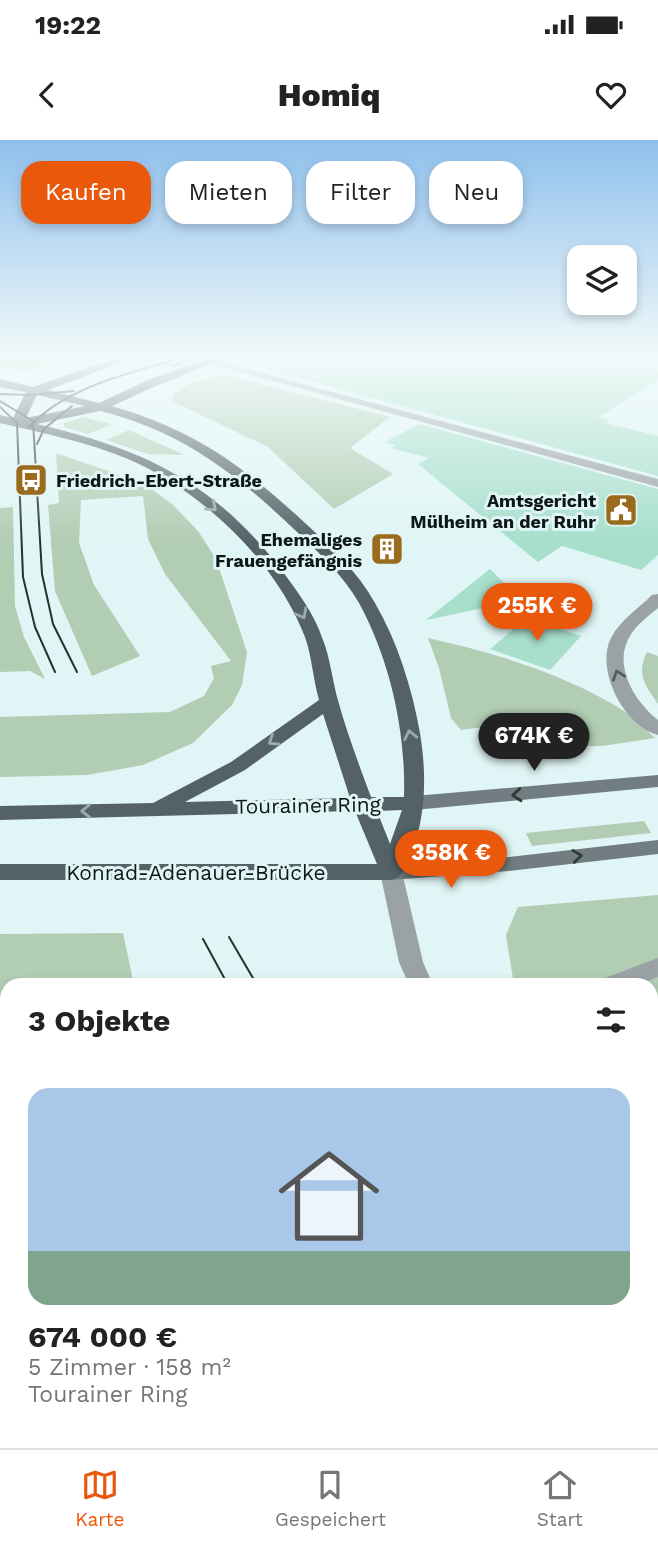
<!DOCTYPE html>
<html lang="de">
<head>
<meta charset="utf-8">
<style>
	:root { --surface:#fff; --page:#f6f6f6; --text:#222; --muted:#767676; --line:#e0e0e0; --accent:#ea580c }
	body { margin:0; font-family:"Work Sans",sans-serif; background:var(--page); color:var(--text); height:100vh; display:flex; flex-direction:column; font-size:26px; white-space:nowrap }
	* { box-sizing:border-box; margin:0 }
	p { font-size:23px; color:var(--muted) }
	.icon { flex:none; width:38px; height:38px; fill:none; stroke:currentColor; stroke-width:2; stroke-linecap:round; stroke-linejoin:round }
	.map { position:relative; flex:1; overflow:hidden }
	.side { position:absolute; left:0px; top:838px; width:658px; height:471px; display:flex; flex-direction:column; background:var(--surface); border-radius:21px 21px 0 0; box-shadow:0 4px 10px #0003 }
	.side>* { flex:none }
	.guide { position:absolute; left:21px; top:21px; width:616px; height:63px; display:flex; gap:14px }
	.buttons { position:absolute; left:567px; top:105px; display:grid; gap:14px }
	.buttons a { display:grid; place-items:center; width:70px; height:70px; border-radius:14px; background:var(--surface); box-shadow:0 4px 10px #0003; font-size:35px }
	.price { position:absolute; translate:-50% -60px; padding:0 16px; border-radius:24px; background:var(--accent); color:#fff; font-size:23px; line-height:46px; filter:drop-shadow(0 2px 4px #0008) }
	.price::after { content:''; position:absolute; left:50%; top:42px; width:21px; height:16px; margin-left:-10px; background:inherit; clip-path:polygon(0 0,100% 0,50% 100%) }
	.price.active { background:#222; color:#fff }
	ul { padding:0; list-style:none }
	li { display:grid; align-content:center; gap:14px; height:371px; padding:0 28px }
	li span { display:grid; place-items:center; height:217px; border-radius:21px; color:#555 }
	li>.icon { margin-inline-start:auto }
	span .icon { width:126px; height:126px; fill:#fffc; stroke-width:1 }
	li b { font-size:30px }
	h2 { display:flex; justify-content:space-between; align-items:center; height:84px; padding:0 28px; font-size:30px }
	.pill { padding:0 24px; border-radius:21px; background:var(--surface); box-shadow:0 4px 10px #0003; font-size:24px; line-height:63px }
	.pill.active { background:var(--accent); color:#fff }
	.status { display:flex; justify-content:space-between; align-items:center; height:49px; padding:0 35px; background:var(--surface); direction:ltr }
	.status svg { height:19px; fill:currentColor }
	header { display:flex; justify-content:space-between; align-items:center; height:91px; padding:0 28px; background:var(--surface); font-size:32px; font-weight:800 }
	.menu { display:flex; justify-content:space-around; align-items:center; height:98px; border-top:2px solid var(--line); background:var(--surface); font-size:19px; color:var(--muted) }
	.menu a { display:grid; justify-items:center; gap:4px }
	.menu .active { color:var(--accent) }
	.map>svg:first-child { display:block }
	.green { fill:#b1cdb3 }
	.building { fill:#a7dfcb }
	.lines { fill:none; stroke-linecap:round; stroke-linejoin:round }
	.street { fill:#9aa2a5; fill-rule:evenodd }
	.secondary { fill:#717d81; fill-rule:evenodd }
	.primary { fill:#546267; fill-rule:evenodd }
	.tram-far1 { stroke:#283131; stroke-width:2 }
	.tram { stroke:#283131; stroke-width:2.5 }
	.oneway { stroke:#9aacae }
	.oneway2 { stroke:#545c5e }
	.oneway3 { stroke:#313a3b }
	.labels { text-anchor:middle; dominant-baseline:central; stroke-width:6; stroke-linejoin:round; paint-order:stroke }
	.far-poi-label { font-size:18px; font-weight:bold; fill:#0f1616; stroke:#e0f5f5; text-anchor:end }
	.street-label { font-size:21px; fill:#0f1616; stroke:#e0f5f5 }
</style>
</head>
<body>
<div class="status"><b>19:22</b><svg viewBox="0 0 49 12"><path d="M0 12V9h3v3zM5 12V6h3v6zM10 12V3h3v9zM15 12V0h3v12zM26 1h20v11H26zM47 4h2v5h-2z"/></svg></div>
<header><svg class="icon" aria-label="back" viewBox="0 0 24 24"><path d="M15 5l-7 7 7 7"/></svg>Homiq<svg class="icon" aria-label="heart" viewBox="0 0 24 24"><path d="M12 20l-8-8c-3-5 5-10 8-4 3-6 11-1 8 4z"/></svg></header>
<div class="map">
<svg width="658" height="1308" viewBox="0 0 658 1308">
	<rect width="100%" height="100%" fill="#e0f5f5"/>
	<!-- green -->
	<g class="green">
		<polygon points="4,218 86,218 32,231 0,230 0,219"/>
		<polygon points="223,235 390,277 350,308 393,334 334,369 268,307 172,261 173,254 189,244"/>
		<polygon points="83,277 112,284 88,294 64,287 64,283"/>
		<polygon points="129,290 184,315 148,314 106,300"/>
		<polygon points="56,313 143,343 172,364 198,391 216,419 247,512 242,545 232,565 193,603 143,625 87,635 0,637 0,577 170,572 204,556 214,538 211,526 231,521 165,434 148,399 143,356 81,360 79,403 94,445 140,516 92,536 55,451 48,365 59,363"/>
		<polygon points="13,367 15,466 24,497 45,539 30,531 0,532 0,368"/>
		<path d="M428 498C495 513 569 535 627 573 638 580 646 590 655 598L602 606 532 607C508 588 492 584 461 590L451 578 439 528Z"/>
		<path d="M647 512 658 516V564C645 545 636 534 647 512Z"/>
		<polygon points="644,681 651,693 532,706 526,693"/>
		<polygon points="658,755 658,1056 651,1071 651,845 517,845 513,839 506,795 518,767"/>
		<polygon points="123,793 134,845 7,845 7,1137 0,1146 0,794"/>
	</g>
	<!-- building -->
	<g class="building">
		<polygon points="269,218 604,218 658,230 658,240 598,277 610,280 606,283 658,296 658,336 268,229"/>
		<polygon points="419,284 658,349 658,415 641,430 562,406 538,422 418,324 429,318 391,308 396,305 385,302"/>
		<polygon points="490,429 522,460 426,480"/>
		<polygon points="534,472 548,485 581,496 550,530 490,509"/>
	</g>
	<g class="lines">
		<!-- street -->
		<g class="street">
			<polygon points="209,219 658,339 658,347 209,223"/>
			<path d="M658 454V468C648 476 636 485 630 496 612 525 635 562 658 580V595C624 586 595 530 611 498 620 480 638 469 652 455Z"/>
			<polygon points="391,724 399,727 402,732 423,822 433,845 409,845 399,822 380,732 383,727"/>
			<polygon points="658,818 658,837 638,845 601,845 605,838"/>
			<polygon points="651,1204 658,1206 658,1247 651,1244"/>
		</g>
		<!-- secondary -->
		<g class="secondary">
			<polygon points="658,635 658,647 414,670 407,668 403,663 407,658 414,656"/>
			<polygon points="658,700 658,714 509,731 391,740 383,737 380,732 383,727 391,724 509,717"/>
		</g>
		<!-- primary -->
		<path class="primary" d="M116 218H133L48 250 99 263 150 239 209 218H226L158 245 112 266C196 291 242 325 305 383 331 407 358 432 375 463 398 503 412 548 420 593 428 642 426 694 399 737L391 740H0V724H377L355 671 0 680V666L153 663 231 622 319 560C313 539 312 517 305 497 276 421 202 351 128 319 87 302 43 293 0 283V275L13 278 26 252 0 247V239L33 247ZM37 255 85 266 26 278ZM100 271C182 291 236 334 296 391 319 413 343 435 359 463 390 520 406 591 404 657H371C359 625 346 590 337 557 332 538 330 518 323 500 314 473 296 449 279 427 213 341 140 308 37 284ZM323 574 350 658 185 662 245 630ZM402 670 390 704 377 671Z"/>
		<!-- tram-far1 -->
		<g class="tram-far1">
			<polyline points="172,226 196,218"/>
			<polyline points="0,254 30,255 74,251"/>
			<polyline points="0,261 33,281 42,434 53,484 77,532"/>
			<polyline points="0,267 17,283 23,437 35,487 55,532"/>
			<path d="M29 287C67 246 129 234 180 218"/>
			<polyline points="37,304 44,289 72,266"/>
			<polyline points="229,797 257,845"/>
			<polyline points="203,799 228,845"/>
		</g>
		<!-- tram -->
		<g class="tram">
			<polyline points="491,1302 494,1308"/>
			<polyline points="537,1302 541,1308"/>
		</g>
	</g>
	<!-- one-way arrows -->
	<defs><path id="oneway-chevron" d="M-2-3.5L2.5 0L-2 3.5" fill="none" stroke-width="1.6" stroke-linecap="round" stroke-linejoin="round" transform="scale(1.75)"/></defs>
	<g class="oneway">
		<use href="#oneway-chevron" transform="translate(212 367) rotate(42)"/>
		<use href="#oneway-chevron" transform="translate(302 474) rotate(61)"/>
		<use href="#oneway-chevron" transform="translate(410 595) rotate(-102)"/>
		<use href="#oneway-chevron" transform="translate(273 601) rotate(146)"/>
		<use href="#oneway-chevron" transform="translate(86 671) rotate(179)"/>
	</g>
	<use class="oneway2" href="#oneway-chevron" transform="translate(618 535) rotate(-109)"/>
	<g class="oneway3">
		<use href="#oneway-chevron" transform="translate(517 655) rotate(175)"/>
		<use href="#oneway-chevron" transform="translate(577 716) rotate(-7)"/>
	</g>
	<!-- sky -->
	<linearGradient id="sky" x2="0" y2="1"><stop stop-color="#8ebfec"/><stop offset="0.54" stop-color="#f1fafa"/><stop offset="1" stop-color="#f1fafa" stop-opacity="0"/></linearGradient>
	<rect width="658" height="402" fill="url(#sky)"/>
	<!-- icons -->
	<defs>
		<symbol id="bus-square" viewBox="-11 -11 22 22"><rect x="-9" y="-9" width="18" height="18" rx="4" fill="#9b6b1d" stroke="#e0f5f5"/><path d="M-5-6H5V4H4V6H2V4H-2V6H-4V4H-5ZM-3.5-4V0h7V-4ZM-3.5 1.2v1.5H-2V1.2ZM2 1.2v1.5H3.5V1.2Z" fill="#fff"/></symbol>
		<symbol id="civic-square" viewBox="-11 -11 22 22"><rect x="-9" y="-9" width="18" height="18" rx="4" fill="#9b6b1d" stroke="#e0f5f5"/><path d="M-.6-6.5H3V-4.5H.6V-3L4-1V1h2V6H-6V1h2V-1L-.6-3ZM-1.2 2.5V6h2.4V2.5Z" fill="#fff"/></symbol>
		<symbol id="building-square" viewBox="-11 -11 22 22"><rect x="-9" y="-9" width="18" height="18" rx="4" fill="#9b6b1d" stroke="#e0f5f5"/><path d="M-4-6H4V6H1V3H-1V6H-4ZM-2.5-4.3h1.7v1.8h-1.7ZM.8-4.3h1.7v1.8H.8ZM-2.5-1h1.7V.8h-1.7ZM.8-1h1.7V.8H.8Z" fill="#fff"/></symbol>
	</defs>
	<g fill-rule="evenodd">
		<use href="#bus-square" x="12" y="321" width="38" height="38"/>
		<use href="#civic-square" x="602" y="351" width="38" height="38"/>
		<use href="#building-square" x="368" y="390" width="38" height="38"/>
	</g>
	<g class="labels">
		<!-- far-poi labels -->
		<g class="far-poi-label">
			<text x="56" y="340" text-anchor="start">Friedrich-Ebert-Straße</text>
			<text x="596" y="360">Amtsgericht<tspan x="596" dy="21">Mülheim an der Ruhr</tspan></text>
			<text x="362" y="399">Ehemaliges<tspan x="362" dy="21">Frauengefängnis</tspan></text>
		</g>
		<!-- street labels -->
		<g class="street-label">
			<text transform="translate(308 665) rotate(-1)">Tourainer Ring</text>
			<text x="196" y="732">Konrad-Adenauer-Brücke</text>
		</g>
	</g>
</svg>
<div class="buttons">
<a><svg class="icon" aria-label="layers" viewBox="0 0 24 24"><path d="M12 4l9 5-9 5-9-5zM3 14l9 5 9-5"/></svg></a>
</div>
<b class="price" style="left:537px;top:503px">255K €</b>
<b class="price active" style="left:534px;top:633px">674K €</b>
<b class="price" style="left:451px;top:750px">358K €</b>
<div class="guide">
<a class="pill active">Kaufen</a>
<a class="pill">Mieten</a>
<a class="pill">Filter</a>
<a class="pill">Neu</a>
</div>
<section class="side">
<h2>3 Objekte<svg class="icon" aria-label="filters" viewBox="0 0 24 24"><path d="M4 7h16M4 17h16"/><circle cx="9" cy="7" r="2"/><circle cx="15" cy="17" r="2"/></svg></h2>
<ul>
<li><span style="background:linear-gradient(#a9c7e8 75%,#7fa58c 0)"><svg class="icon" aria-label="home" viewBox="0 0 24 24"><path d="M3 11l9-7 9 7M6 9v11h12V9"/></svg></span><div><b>674 000 €</b><p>5 Zimmer · 158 m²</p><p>Tourainer Ring</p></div></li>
</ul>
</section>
</div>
<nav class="menu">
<a class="active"><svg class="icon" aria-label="map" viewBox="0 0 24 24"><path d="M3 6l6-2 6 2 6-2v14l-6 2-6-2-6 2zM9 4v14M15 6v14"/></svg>Karte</a>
<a><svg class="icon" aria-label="saved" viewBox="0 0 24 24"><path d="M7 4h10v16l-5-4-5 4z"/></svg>Gespeichert</a>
<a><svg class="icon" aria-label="home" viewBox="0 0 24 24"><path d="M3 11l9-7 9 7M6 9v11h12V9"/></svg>Start</a>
</nav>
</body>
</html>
